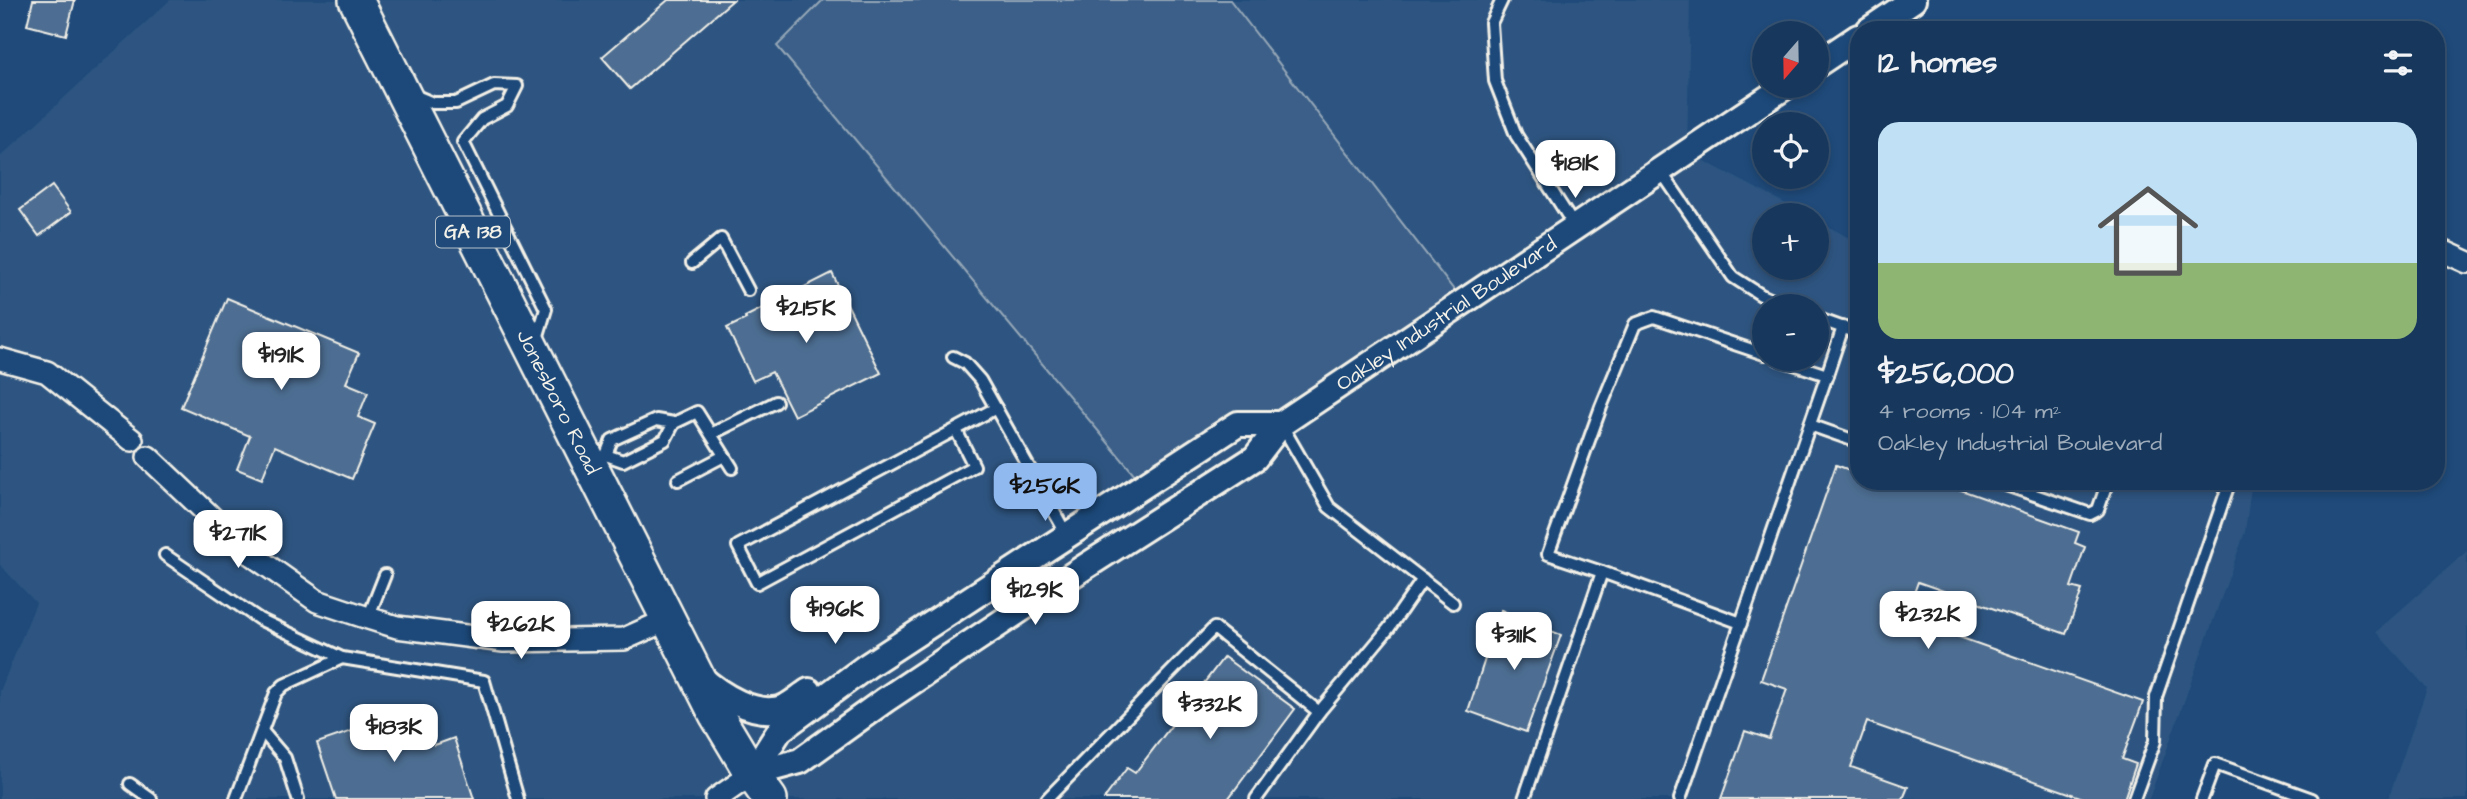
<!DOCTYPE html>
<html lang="en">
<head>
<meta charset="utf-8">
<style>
	:root { --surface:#17385c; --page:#203f62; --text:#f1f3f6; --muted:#9eacbb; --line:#365272; --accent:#90b9f0 }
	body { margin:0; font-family:"Architects Daughter",sans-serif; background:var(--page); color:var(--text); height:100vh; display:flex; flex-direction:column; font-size:26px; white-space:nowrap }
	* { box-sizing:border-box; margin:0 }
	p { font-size:23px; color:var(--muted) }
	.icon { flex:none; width:38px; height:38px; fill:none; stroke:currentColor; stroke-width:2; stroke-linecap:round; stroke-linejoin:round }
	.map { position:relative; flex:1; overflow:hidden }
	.sheet { position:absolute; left:1850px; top:21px; width:595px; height:469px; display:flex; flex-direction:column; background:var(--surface); border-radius:28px; box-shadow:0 4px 10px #0003,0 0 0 2px var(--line) }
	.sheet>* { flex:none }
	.needle { width:46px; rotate:200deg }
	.fabs { position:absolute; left:1752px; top:21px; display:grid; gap:14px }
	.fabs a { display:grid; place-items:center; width:77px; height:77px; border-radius:50%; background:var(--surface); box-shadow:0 4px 10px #0003,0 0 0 2px var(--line); font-size:35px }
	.price { position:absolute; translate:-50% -60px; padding:0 16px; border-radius:14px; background:#fff; color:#222; font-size:23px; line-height:46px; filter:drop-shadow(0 2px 4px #0008) }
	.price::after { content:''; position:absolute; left:50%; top:42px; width:21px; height:16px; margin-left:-10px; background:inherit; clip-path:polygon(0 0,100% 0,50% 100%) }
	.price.selected { background:var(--accent); color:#111 }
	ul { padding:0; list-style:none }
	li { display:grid; align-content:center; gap:14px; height:371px; padding:0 28px }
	li span { display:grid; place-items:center; height:217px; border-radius:21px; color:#555 }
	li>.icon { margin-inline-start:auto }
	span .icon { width:126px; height:126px; fill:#fffc; stroke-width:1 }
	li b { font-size:30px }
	h2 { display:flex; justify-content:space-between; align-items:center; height:84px; padding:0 28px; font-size:30px }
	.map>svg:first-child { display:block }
	.built { fill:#2d5581; fill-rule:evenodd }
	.green { fill:#3a5f88; stroke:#97a8b8; stroke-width:2 }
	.building { fill:#4d6e92; stroke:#f4f1e8; stroke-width:2 }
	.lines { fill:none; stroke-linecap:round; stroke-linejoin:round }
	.service-casing { stroke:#f4f1e8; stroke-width:16 }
	.minor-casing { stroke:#f4f1e8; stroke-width:26 }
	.tertiary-casing { stroke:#f4f1e8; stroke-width:30 }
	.trunk-casing { stroke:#f4f1e8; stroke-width:38 }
	.service { stroke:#1f4a7a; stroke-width:10 }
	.minor { stroke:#1f4a7a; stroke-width:21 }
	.tertiary { stroke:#1f4a7a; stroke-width:24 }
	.trunk { stroke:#1f4a7a; stroke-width:33 }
	.labels { text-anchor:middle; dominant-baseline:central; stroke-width:5; stroke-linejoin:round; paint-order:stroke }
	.shield { fill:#1f4a7a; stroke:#b4bfc7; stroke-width:2 }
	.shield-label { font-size:19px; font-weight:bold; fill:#f4f1e8 }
	.street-label { font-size:21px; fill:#f4f1e8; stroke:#1f4a7a }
</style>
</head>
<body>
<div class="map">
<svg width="2467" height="799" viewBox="0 0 2467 799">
	<rect width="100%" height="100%" fill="#1f4a7a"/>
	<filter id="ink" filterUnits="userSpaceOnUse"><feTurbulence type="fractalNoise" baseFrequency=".0143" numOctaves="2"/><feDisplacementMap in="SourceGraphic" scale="14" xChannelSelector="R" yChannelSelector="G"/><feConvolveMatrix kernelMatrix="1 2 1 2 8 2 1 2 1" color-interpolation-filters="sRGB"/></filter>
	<g filter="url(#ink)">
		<!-- built -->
		<g class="built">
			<path d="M170 0H823L777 45 1467 307 1230 0H1690L1687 152 1807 215H1764V268H1816L1817 220 1858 243V481H2252L2245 532 2149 799H0V691L36 603 0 565V157ZM1764 306H1816V359H1764Z"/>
			<polygon points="2467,551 2467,799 2388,799 2427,688 2376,632"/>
		</g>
		<!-- green -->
		<polygon class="green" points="823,0 1230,0 1467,307 1145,487 777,46"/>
		<!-- building -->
		<g class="building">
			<polygon points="33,0 75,0 66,35 27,25"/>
			<polygon points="668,0 733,0 630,89 602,57"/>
			<polygon points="52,186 71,212 39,236 20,210"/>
			<polygon points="832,273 881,373 794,416 772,372 753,381 727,328 746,319 745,317"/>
			<polygon points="227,298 359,353 346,383 368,392 358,417 375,424 352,479 275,446 262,479 237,469 250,436 181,407"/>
			<polygon points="1836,465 1858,473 1858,481 1883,481 1898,486 1900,481 1936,481 2079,532 2075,543 2085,547 2071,587 2082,590 2066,634 1918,582 1905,618 2143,702 2122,759 2136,764 2124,799 2086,799 1867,722 1851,767 1908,787 1903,799 1721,799 1745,731 1769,739 1787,689 1761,680"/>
			<polygon points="1501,610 1561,635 1526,732 1468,711"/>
			<polygon points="1224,657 1295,709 1228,799 1104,799 1127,768 1135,773"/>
			<polygon points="407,712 412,728 427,723 435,745 454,738 474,799 336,799 317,743"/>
		</g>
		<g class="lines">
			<defs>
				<g id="service">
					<polyline points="1502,0 1491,23 1495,81 1516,135 1575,227"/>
					<polyline points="414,95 433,103 456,103 494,85 517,86 507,106 482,119 463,142 546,309 536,342"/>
					<polyline points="1660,170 1733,277 1761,295 1786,306"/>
					<polyline points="692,263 721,239 748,290"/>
					<polyline points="1816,318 1858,333"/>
					<polyline points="953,357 965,363 980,380 1067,535"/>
					<polyline points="1827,375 1843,327"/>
					<polyline points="1281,424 1329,507 1453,603"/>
					<polyline points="1810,425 1858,442"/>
					<polyline points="956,430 974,466 757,583 738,546 996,408"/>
					<polyline points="711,434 776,402"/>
					<polyline points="606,455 623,461 665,440 674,423"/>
					<polyline points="593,463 606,455 612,440 656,420 674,423 697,412 732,468"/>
					<polyline points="678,480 724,456"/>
					<polyline points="1994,481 2090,514 2098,510 2108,481"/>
					<polyline points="165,555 259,619 342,658 484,681 518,799"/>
					<polyline points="1602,572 1548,554 1601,407 1635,324 1654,317 1764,354"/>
					<polyline points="368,618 385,575"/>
					<polyline points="1741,623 1827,375 1778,359"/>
					<polyline points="262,731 285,758 298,799"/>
					<polyline points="130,784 151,799"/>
					<polyline points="236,799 276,693 284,685 342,658"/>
					<polyline points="1047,799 1214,628 1319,712"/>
					<polyline points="1256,799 1319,712 1389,628 1423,579"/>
					<polyline points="1524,799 1602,572 1741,623 1680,799"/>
					<polyline points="2134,799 2155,741 2156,697 2230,481"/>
					<polyline points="2202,799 2215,764 2312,799"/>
				</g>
				<g id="minor">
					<polyline points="2436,248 2467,262"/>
					<polyline points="0,359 47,372 132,440"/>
					<polyline points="148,457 248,552 317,601 368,618 397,627 504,641 624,639 669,619"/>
					<polyline points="716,799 752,774"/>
				</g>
				<g id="tertiary">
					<polyline points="1869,30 1913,0"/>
					<polyline points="1816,65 1858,37"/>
					<path d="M699 676C719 694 756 719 785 707 793 703 801 696 809 691"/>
					<path id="s1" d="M752 774 800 761 885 700 1083 568 1255 458 1281 424 1786 86"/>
					<polyline points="752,774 780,730 867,666 1238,424 1281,424"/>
				</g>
				<g id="trunk">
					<path id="s2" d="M356 0 716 714 752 774 770 799"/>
				</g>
			</defs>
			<!-- service casing -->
			<use href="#service" class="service-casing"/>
			<!-- minor casing -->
			<use href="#minor" class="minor-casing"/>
			<!-- tertiary casing -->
			<use href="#tertiary" class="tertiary-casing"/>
			<!-- trunk casing -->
			<use href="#trunk" class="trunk-casing"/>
			<!-- service -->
			<use href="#service" class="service"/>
			<!-- minor -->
			<use href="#minor" class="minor"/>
			<!-- tertiary -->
			<use href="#tertiary" class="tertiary"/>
			<!-- trunk -->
			<use href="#trunk" class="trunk"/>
		</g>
	</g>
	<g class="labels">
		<!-- shield labels -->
		<rect class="shield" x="436" y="216.5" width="74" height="31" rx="5"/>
		<g class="shield-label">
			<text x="473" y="232">GA 138</text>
		</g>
		<!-- street labels -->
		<g class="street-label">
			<text stroke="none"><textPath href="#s1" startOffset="838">Oakley Industrial Boulevard</textPath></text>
			<text stroke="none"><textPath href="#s2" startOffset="450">Jonesboro Road</textPath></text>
		</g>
	</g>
</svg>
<div class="fabs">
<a><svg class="needle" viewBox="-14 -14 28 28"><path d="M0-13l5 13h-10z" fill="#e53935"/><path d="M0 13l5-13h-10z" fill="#9eacbb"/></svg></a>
<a><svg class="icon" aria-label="locate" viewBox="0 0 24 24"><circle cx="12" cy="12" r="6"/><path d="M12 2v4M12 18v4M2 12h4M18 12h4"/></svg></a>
<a>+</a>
<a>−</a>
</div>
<b class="price" style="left:1575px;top:200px">$181K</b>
<b class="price" style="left:806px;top:345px">$215K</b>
<b class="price" style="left:281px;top:392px">$191K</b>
<b class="price selected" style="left:1045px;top:523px">$256K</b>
<b class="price" style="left:238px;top:570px">$271K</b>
<b class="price" style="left:1035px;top:627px">$129K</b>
<b class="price" style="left:835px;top:646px">$196K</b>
<b class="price" style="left:1928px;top:651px">$232K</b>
<b class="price" style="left:521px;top:661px">$262K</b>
<b class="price" style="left:1514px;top:672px">$311K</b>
<b class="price" style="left:1210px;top:741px">$332K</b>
<b class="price" style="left:394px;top:764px">$183K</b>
<section class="sheet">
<h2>12 homes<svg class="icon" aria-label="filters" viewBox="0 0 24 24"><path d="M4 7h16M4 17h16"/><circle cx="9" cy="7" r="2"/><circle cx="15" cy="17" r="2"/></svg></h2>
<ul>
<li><span style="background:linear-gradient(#bfe0f5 65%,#8fb573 0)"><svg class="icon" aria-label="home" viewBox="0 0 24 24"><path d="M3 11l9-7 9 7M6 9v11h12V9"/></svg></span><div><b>$256,000</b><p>4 rooms · 104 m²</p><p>Oakley Industrial Boulevard</p></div></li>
</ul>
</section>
</div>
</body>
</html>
